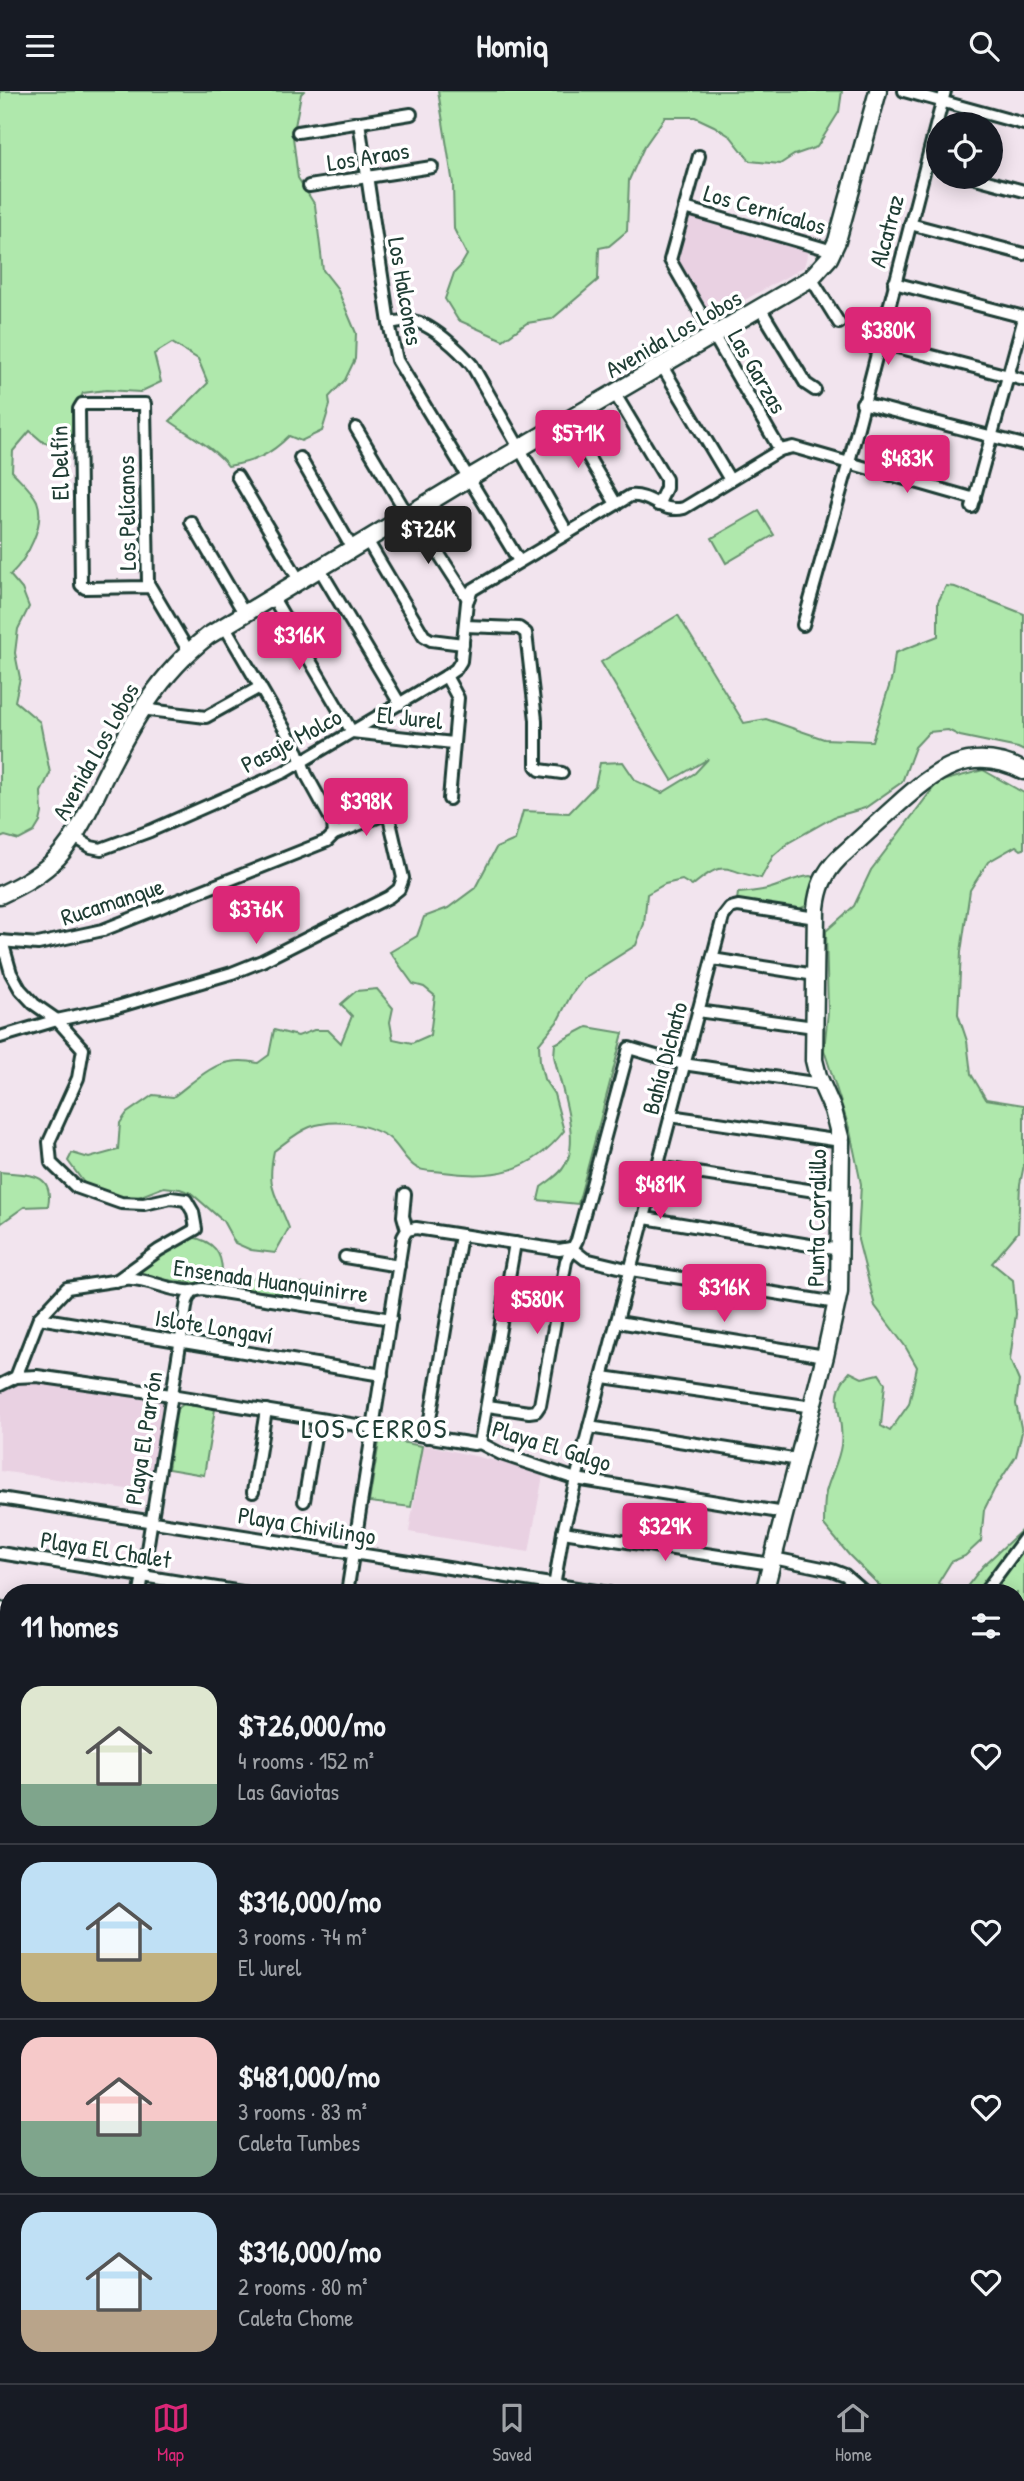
<!DOCTYPE html>
<html lang="en">
<head>
<meta charset="utf-8">
<style>
	:root { --surface:#171b24; --page:#242831; --text:#f1f3f6; --muted:#9ea1a6; --line:#363941; --accent:#db2777 }
	body { margin:0; font-family:"Patrick Hand",sans-serif; background:var(--page); color:var(--text); height:100vh; display:flex; flex-direction:column; font-size:26px; white-space:nowrap }
	* { box-sizing:border-box; margin:0 }
	p { font-size:23px; color:var(--muted) }
	.icon { flex:none; width:38px; height:38px; fill:none; stroke:currentColor; stroke-width:2; stroke-linecap:round; stroke-linejoin:round }
	.map { position:relative; flex:1; overflow:hidden }
	.sheet { position:absolute; left:0px; top:1493px; width:1026px; height:800px; display:flex; flex-direction:column; background:var(--surface); border-radius:28px 28px 0 0; box-shadow:0 4px 18px #0003 }
	.sheet>* { flex:none }
	.fabs { position:absolute; left:926px; top:21px; display:grid; gap:14px }
	.fabs a { display:grid; place-items:center; width:77px; height:77px; border-radius:50%; background:var(--surface); box-shadow:0 4px 18px #0003; font-size:35px }
	.price { position:absolute; translate:-50% -60px; padding:0 16px; border-radius:7px; background:var(--accent); color:#fff; font-size:23px; line-height:46px; filter:drop-shadow(0 2px 4px #0008) }
	.price::after { content:''; position:absolute; left:50%; top:42px; width:21px; height:16px; margin-left:-10px; background:inherit; clip-path:polygon(0 0,100% 0,50% 100%) }
	.price.current { background:#222; color:#fff }
	ul { padding:0; list-style:none }
	li { display:flex; align-items:center; gap:21px; height:175px; padding:0 21px }
	li+li { border-top:2px solid var(--line) }
	li span { display:grid; place-items:center; flex:none; width:196px; height:140px; border-radius:21px; color:#555 }
	li>.icon { margin-inline-start:auto }
	span .icon { width:84px; height:84px; fill:#fffc; stroke-width:1 }
	li b { font-size:30px }
	h2 { display:flex; justify-content:space-between; align-items:center; height:84px; padding:0 21px; font-size:30px }
	header { display:flex; justify-content:space-between; align-items:center; height:91px; padding:0 21px; background:var(--surface); font-size:32px; font-weight:700 }
	.tab-bar { display:flex; justify-content:space-around; align-items:center; height:98px; border-top:2px solid var(--line); background:var(--surface); font-size:19px; color:var(--muted) }
	.tab-bar a { display:grid; justify-items:center; gap:4px }
	.tab-bar .current { color:var(--accent) }
	.map>svg:first-child { display:block }
	.built { fill:#e9d1e2 }
	.green { fill:#afe8ac; stroke:#679270; stroke-width:2 }
	.lines { fill:none; stroke-linecap:round; stroke-linejoin:round }
	.street-casing { stroke:#1f3d34; stroke-width:16 }
	.secondary-casing { stroke:#1f3d34; stroke-width:21 }
	.street { stroke:#fff; stroke-width:10 }
	.secondary { stroke:#fff; stroke-width:16 }
	.labels { text-anchor:middle; dominant-baseline:central; stroke-width:7; stroke-linejoin:round; paint-order:stroke }
	.street-label { font-size:24px; fill:#1f3d34; stroke:#fff }
	.quarter-label { font-size:28px; letter-spacing:2px; fill:#1f3d34; stroke:#fff }
</style>
</head>
<body>
<header><svg class="icon" aria-label="menu" viewBox="0 0 24 24"><path d="M4 6h16M4 12h16M4 18h16"/></svg>Homiq<svg class="icon" aria-label="search" viewBox="0 0 24 24"><circle cx="10" cy="10" r="6"/><path d="M15 15l6 6"/></svg></header>
<div class="map">
<svg width="1024" height="2292" viewBox="0 0 1024 2292">
	<rect width="100%" height="100%" fill="#f2e4ee"/>
	<filter id="ink" filterUnits="userSpaceOnUse"><feTurbulence type="fractalNoise" baseFrequency=".0143" numOctaves="2"/><feDisplacementMap in="SourceGraphic" scale="14" xChannelSelector="R" yChannelSelector="G"/><feConvolveMatrix kernelMatrix="1 2 1 2 8 2 1 2 1" color-interpolation-filters="sRGB"/></filter>
	<g filter="url(#ink)">
		<!-- built -->
		<g class="built">
			<polygon points="685,125 809,157 804,176 712,227 674,166"/>
			<polygon points="27,1290 163,1311 148,1401 0,1380 0,1302 9,1295"/>
			<polygon points="423,1353 517,1375 543,1384 529,1461 409,1441"/>
		</g>
		<!-- green -->
		<g class="green">
			<path d="M0 0H304L301 3 293 46 298 87 315 114 323 179 337 197 356 242 355 268 345 289 329 306 330 314 322 340 301 350 289 345C270 364 254 371 228 375 216 358 188 343 170 330L208 292 198 268 172 252 154 263 161 291 140 301 106 299 83 302 73 324 70 361 43 351 30 340 13 360 12 380C20 389 32 399 37 410 46 433 27 468 10 484L22 498 29 516 18 538 15 562 20 587 15 610 40 631 50 682 41 701 42 722 40 731 34 741 19 749 5 745 0 747Z"/>
			<polygon points="438,0 842,0 839,21 817,56 794,64 780,73 750,70 731,46 714,35 695,26 665,26 644,56 629,89 627,140 609,155 599,157 598,189 552,228 527,232 503,249 458,229 445,208 454,182 460,176 467,164 454,138 453,93"/>
			<polygon points="759,420 774,444 726,472 712,447"/>
			<path d="M946 495 955 496 1024 523V660L1018 657 960 645 948 639 929 641 915 656 902 691 865 717 834 726 788 752 773 765 761 787C722 779 726 767 692 795L682 789 665 793 647 803 644 833 636 854 584 887 571 904 557 931 539 953 540 971 544 988 554 1003 564 1040C531 1082 493 1088 443 1081 435 1079 424 1081 417 1077 404 1070 400 1055 388 1046 366 1032 334 1027 310 1036 297 1041 285 1052 274 1060 266 1099 276 1102 289 1137L275 1162 251 1159 235 1152 223 1130 191 1102 180 1098 164 1096 118 1114 87 1096 68 1070 72 1062 89 1067 118 1059 120 1032 127 1022 153 1004 173 1006C203 984 218 963 258 972L269 964 274 939 298 945 314 939H328L341 952 352 925 341 913 356 900 377 898 393 917 390 931 393 948 412 952 430 944 435 905 424 896 413 893 390 861 417 845 424 826 448 817 475 797 496 757 515 749 523 720 569 722 595 695 600 672 623 671 636 690 662 702 695 682 708 668 672 689 601 571 678 524 744 632 766 628 824 648 872 650 892 586 895 562 938 545V511Z"/>
			<path d="M983 679 1024 702V758L1021 759 1016 755 988 771 970 799 961 861 958 923 967 950 971 983 986 1008 1024 1014V1074L1020 1093 1018 1141 992 1172 1013 1189 1016 1223 1010 1269 1019 1290 1016 1313 1022 1341 1016 1365 994 1399 984 1419 981 1450 965 1465 951 1471 938 1492 955 1501H886L849 1464 824 1434C824 1423 824 1411 826 1401 830 1385 839 1370 841 1354 845 1323 826 1306 850 1281L862 1287 879 1283 885 1292 881 1335 890 1340 909 1313 917 1276 905 1255 875 1215 858 1149 861 1093 850 1040 824 959 828 921 826 840 854 815 871 779 938 691Z"/>
			<path d="M810 785 819 788 810 813 797 819 737 809 738 802C751 801 765 800 777 795 788 791 797 786 810 785Z"/>
			<path d="M587 936 623 942 578 1113 538 1109 541 1096C550 1089 560 1084 565 1074 581 1048 560 994 554 965L555 953Z"/>
			<path d="M0 1081C26 1084 55 1080 48 1115L24 1116 0 1133Z"/>
			<path d="M191 1146C213 1150 223 1161 222 1184L305 1193 303 1205 141 1186 139 1179 142 1176C161 1168 172 1155 191 1146Z"/>
			<polygon points="184,1313 215,1318 204,1384 168,1378 177,1318"/>
			<polygon points="384,1348 422,1355 411,1416 369,1411 379,1351"/>
			<polygon points="1024,1437 1024,1535 1017,1533 1017,1502 962,1502 983,1475"/>
			<polygon points="1017,1562 1024,1563 1024,1706 1017,1707"/>
			<polygon points="9,1748 9,1870 0,1867 0,1757"/>
			<polygon points="1017,2029 1024,2034 1024,2078 1017,2076"/>
			<polygon points="9,2076 9,2284 144,2284 133,2292 0,2292 0,2077"/>
			<polygon points="413,2284 739,2284 760,2288 757,2292 409,2292"/>
		</g>
		<g class="lines">
			<defs>
				<g id="street">
					<polyline points="904,0 1024,33"/>
					<polyline points="359,31 389,232 397,269 519,470"/>
					<polyline points="298,41 411,23"/>
					<polyline points="699,65 670,169 780,359"/>
					<polyline points="972,86 1024,100"/>
					<polyline points="309,95 432,76"/>
					<polyline points="685,117 833,160"/>
					<polyline points="910,133 1024,163"/>
					<polyline points="811,187 839,232"/>
					<polyline points="894,192 1024,226"/>
					<polyline points="760,217 806,293 815,299"/>
					<path d="M389 232C396 231 404 229 412 230 431 232 460 260 472 274L567 441"/>
					<polyline points="878,251 1024,289"/>
					<polyline points="662,275 730,389"/>
					<polyline points="615,303 666,388 666,397 658,414"/>
					<polyline points="862,312 1024,354"/>
					<polyline points="567,330 616,413"/>
					<polyline points="356,337 403,416 417,429 468,508"/>
					<polyline points="300,367 352,457"/>
					<polyline points="237,385 299,489"/>
					<polyline points="972,416 1024,227"/>
					<polyline points="191,431 244,522"/>
					<polyline points="367,449 424,545 431,549 463,553"/>
					<polyline points="319,477 400,613"/>
					<polyline points="149,496 85,497 81,494 79,318 82,313 145,313 148,492 189,561"/>
					<polyline points="272,505 352,641 453,652"/>
					<polyline points="224,534 298,661 306,683 333,732 334,743"/>
					<polyline points="803,534 849,371 945,0"/>
					<polyline points="465,535 519,537 526,542 536,629 536,675 540,679 562,682"/>
					<polyline points="446,585 458,607 449,708"/>
					<polyline points="141,618 206,626 260,596"/>
					<path d="M73 745 91 756 101 758 150 740 284 681 446 585 456 578 461 570 467 511 472 499 630 405C651 403 663 423 684 417L780 359 793 356 975 408"/>
					<polyline points="0,850 38,853 103,839 327,750 334,743 388,722 403,787 399,798 389,806 262,870 232,882 117,916 57,929 0,946"/>
					<polyline points="2,850 11,882 20,898 34,913 57,929 83,958 78,987 49,1051 51,1072 76,1096 121,1112 144,1113 171,1107 186,1109 193,1121 196,1138 159,1159 116,1190"/>
					<polyline points="712,868 815,884"/>
					<polyline points="698,920 814,936"/>
					<polyline points="670,1025 841,1050"/>
					<polyline points="657,1076 841,1104"/>
					<polyline points="645,1127 840,1159"/>
					<polyline points="407,1139 416,1137 559,1159 571,1157"/>
					<polyline points="571,1157 585,1168 631,1179 837,1212"/>
					<polyline points="345,1166 399,1175"/>
					<polyline points="39,1227 382,1284"/>
					<polyline points="618,1231 825,1265"/>
					<path d="M16 1286 39 1227 67 1197 126 1188C146 1186 173 1202 192 1200 196 1200 199 1198 203 1198L391 1228"/>
					<polyline points="603,1286 813,1316"/>
					<polyline points="0,1294 16,1286 37,1285 171,1304 474,1353 480,1352 501,1363 576,1388 785,1422"/>
					<polyline points="488,1315 529,1321 536,1320 540,1314 566,1170 577,1149 629,957 683,973 821,993"/>
					<polyline points="589,1336 799,1369"/>
					<polyline points="427,1346 461,1144"/>
					<polyline points="480,1352 515,1152"/>
					<polyline points="253,1401 266,1319"/>
					<polyline points="0,1407 609,1502"/>
					<polyline points="304,1410 318,1328"/>
					<polyline points="563,1441 771,1473"/>
					<polyline points="0,1462 248,1502"/>
					<polyline points="773,1467 832,1479 845,1484 866,1502"/>
					<polyline points="140,1502 187,1210 192,1200"/>
					<polyline points="347,1502 403,1146 407,1139 403,1125 405,1103"/>
					<polyline points="553,1502 563,1441 589,1336 723,826 730,817 738,815 816,827"/>
					<polyline points="984,1502 1024,1448"/>
					<polyline points="0,1517 9,1519"/>
					<polyline points="1017,1550 1024,1552"/>
					<polyline points="0,1572 9,1574"/>
					<polyline points="0,1632 9,1634"/>
					<polyline points="0,1700 9,1696"/>
					<polyline points="1017,1882 1020,1890 1017,1895"/>
					<polyline points="0,1969 9,1967"/>
					<polyline points="1017,2083 1024,2086"/>
					<polyline points="1017,2097 1024,2099"/>
					<polyline points="257,2284 277,2292"/>
					<polyline points="802,2284 807,2292"/>
					<polyline points="907,2284 946,2292"/>
					<polyline points="192,2292 196,2284"/>
					<polyline points="313,2292 321,2284"/>
				</g>
				<g id="secondary">
					<path d="M0 804C21 794 42 783 58 766 79 743 91 714 104 687 131 633 159 583 208 545L469 387 811 187 829 167 837 150 878 0"/>
					<path d="M764 1502 825 1265 839 1201 841 1050 833 1019 818 985 814 969 816 817C818 797 824 782 839 767 858 750 876 733 895 716 935 680 969 652 1024 680"/>
					<polyline points="0,1726 9,1718"/>
				</g>
			</defs>
			<!-- street casing -->
			<use href="#street" class="street-casing"/>
			<!-- secondary casing -->
			<use href="#secondary" class="secondary-casing"/>
			<!-- street -->
			<use href="#street" class="street"/>
			<!-- secondary -->
			<use href="#secondary" class="secondary"/>
		</g>
	</g>
	<g class="labels">
		<!-- street labels -->
		<g class="street-label">
			<text transform="translate(368 65) rotate(-9)">Los Araos</text>
			<text transform="translate(765 118) rotate(16)">Los Cernícalos</text>
			<text transform="translate(886 140) rotate(-75)">Alcatraz</text>
			<text transform="translate(406 200) rotate(80)">Los Halcones</text>
			<text transform="translate(673 242) rotate(-30)">Avenida Los Lobos</text>
			<text transform="translate(758 280) rotate(60)">Las Garzas</text>
			<text transform="translate(59 372) rotate(-91)">El Delfín</text>
			<text transform="translate(126 422) rotate(-91)">Los Pelícanos</text>
			<text transform="translate(410 626) rotate(6)">El Jurel</text>
			<text transform="translate(291 649) rotate(-28)">Pasaje Molco</text>
			<text transform="translate(95 660) rotate(-61)">Avenida Los Lobos</text>
			<text transform="translate(112 810) rotate(-18)">Rucamanque</text>
			<text transform="translate(664 967) rotate(-75)">Bahía Dichato</text>
			<text transform="translate(816 1127) rotate(-89)">Punta Corralillo</text>
			<text transform="translate(271 1189) rotate(8)">Ensenada Huanquinirre</text>
			<text transform="translate(214 1235) rotate(9)">Islote Longaví</text>
			<text transform="translate(143 1347) rotate(-81)">Playa El Parrón</text>
			<text transform="translate(552 1354) rotate(17)">Playa El Galgo</text>
			<text transform="translate(307 1434) rotate(9)">Playa Chivilingo</text>
			<text transform="translate(106 1458) rotate(9)">Playa El Chalet</text>
		</g>
		<!-- quarter labels -->
		<g class="quarter-label">
			<text x="375" y="1337">LOS CERROS</text>
		</g>
	</g>
</svg>
<div class="fabs">
<a><svg class="icon" aria-label="locate" viewBox="0 0 24 24"><circle cx="12" cy="12" r="6"/><path d="M12 2v4M12 18v4M2 12h4M18 12h4"/></svg></a>
</div>
<b class="price" style="left:888px;top:276px">$380K</b>
<b class="price" style="left:578px;top:379px">$571K</b>
<b class="price" style="left:907px;top:404px">$483K</b>
<b class="price current" style="left:428px;top:475px">$726K</b>
<b class="price" style="left:299px;top:581px">$316K</b>
<b class="price" style="left:366px;top:747px">$398K</b>
<b class="price" style="left:256px;top:855px">$376K</b>
<b class="price" style="left:660px;top:1130px">$481K</b>
<b class="price" style="left:724px;top:1233px">$316K</b>
<b class="price" style="left:537px;top:1245px">$580K</b>
<b class="price" style="left:665px;top:1472px">$329K</b>
<section class="sheet">
<h2>11 homes<svg class="icon" aria-label="filters" viewBox="0 0 24 24"><path d="M4 7h16M4 17h16"/><circle cx="9" cy="7" r="2"/><circle cx="15" cy="17" r="2"/></svg></h2>
<ul>
<li><span style="background:linear-gradient(#dfe7d0 70%,#7fa58c 0)"><svg class="icon" aria-label="home" viewBox="0 0 24 24"><path d="M3 11l9-7 9 7M6 9v11h12V9"/></svg></span><div><b>$726,000/mo</b><p>4 rooms · 152 m²</p><p>Las Gaviotas</p></div><svg class="icon" aria-label="heart" viewBox="0 0 24 24"><path d="M12 20l-8-8c-3-5 5-10 8-4 3-6 11-1 8 4z"/></svg></li>
<li><span style="background:linear-gradient(#bfe0f5 65%,#c2b280 0)"><svg class="icon" aria-label="home" viewBox="0 0 24 24"><path d="M3 11l9-7 9 7M6 9v11h12V9"/></svg></span><div><b>$316,000/mo</b><p>3 rooms · 74 m²</p><p>El Jurel</p></div><svg class="icon" aria-label="heart" viewBox="0 0 24 24"><path d="M12 20l-8-8c-3-5 5-10 8-4 3-6 11-1 8 4z"/></svg></li>
<li><span style="background:linear-gradient(#f6c9c9 60%,#7fa58c 0)"><svg class="icon" aria-label="home" viewBox="0 0 24 24"><path d="M3 11l9-7 9 7M6 9v11h12V9"/></svg></span><div><b>$481,000/mo</b><p>3 rooms · 83 m²</p><p>Caleta Tumbes</p></div><svg class="icon" aria-label="heart" viewBox="0 0 24 24"><path d="M12 20l-8-8c-3-5 5-10 8-4 3-6 11-1 8 4z"/></svg></li>
<li><span style="background:linear-gradient(#bfe0f5 70%,#b9a48a 0)"><svg class="icon" aria-label="home" viewBox="0 0 24 24"><path d="M3 11l9-7 9 7M6 9v11h12V9"/></svg></span><div><b>$316,000/mo</b><p>2 rooms · 80 m²</p><p>Caleta Chome</p></div><svg class="icon" aria-label="heart" viewBox="0 0 24 24"><path d="M12 20l-8-8c-3-5 5-10 8-4 3-6 11-1 8 4z"/></svg></li>
</ul>
</section>
</div>
<nav class="tab-bar">
<a class="current"><svg class="icon" aria-label="map" viewBox="0 0 24 24"><path d="M3 6l6-2 6 2 6-2v14l-6 2-6-2-6 2zM9 4v14M15 6v14"/></svg>Map</a>
<a><svg class="icon" aria-label="saved" viewBox="0 0 24 24"><path d="M7 4h10v16l-5-4-5 4z"/></svg>Saved</a>
<a><svg class="icon" aria-label="home" viewBox="0 0 24 24"><path d="M3 11l9-7 9 7M6 9v11h12V9"/></svg>Home</a>
</nav>
</body>
</html>
